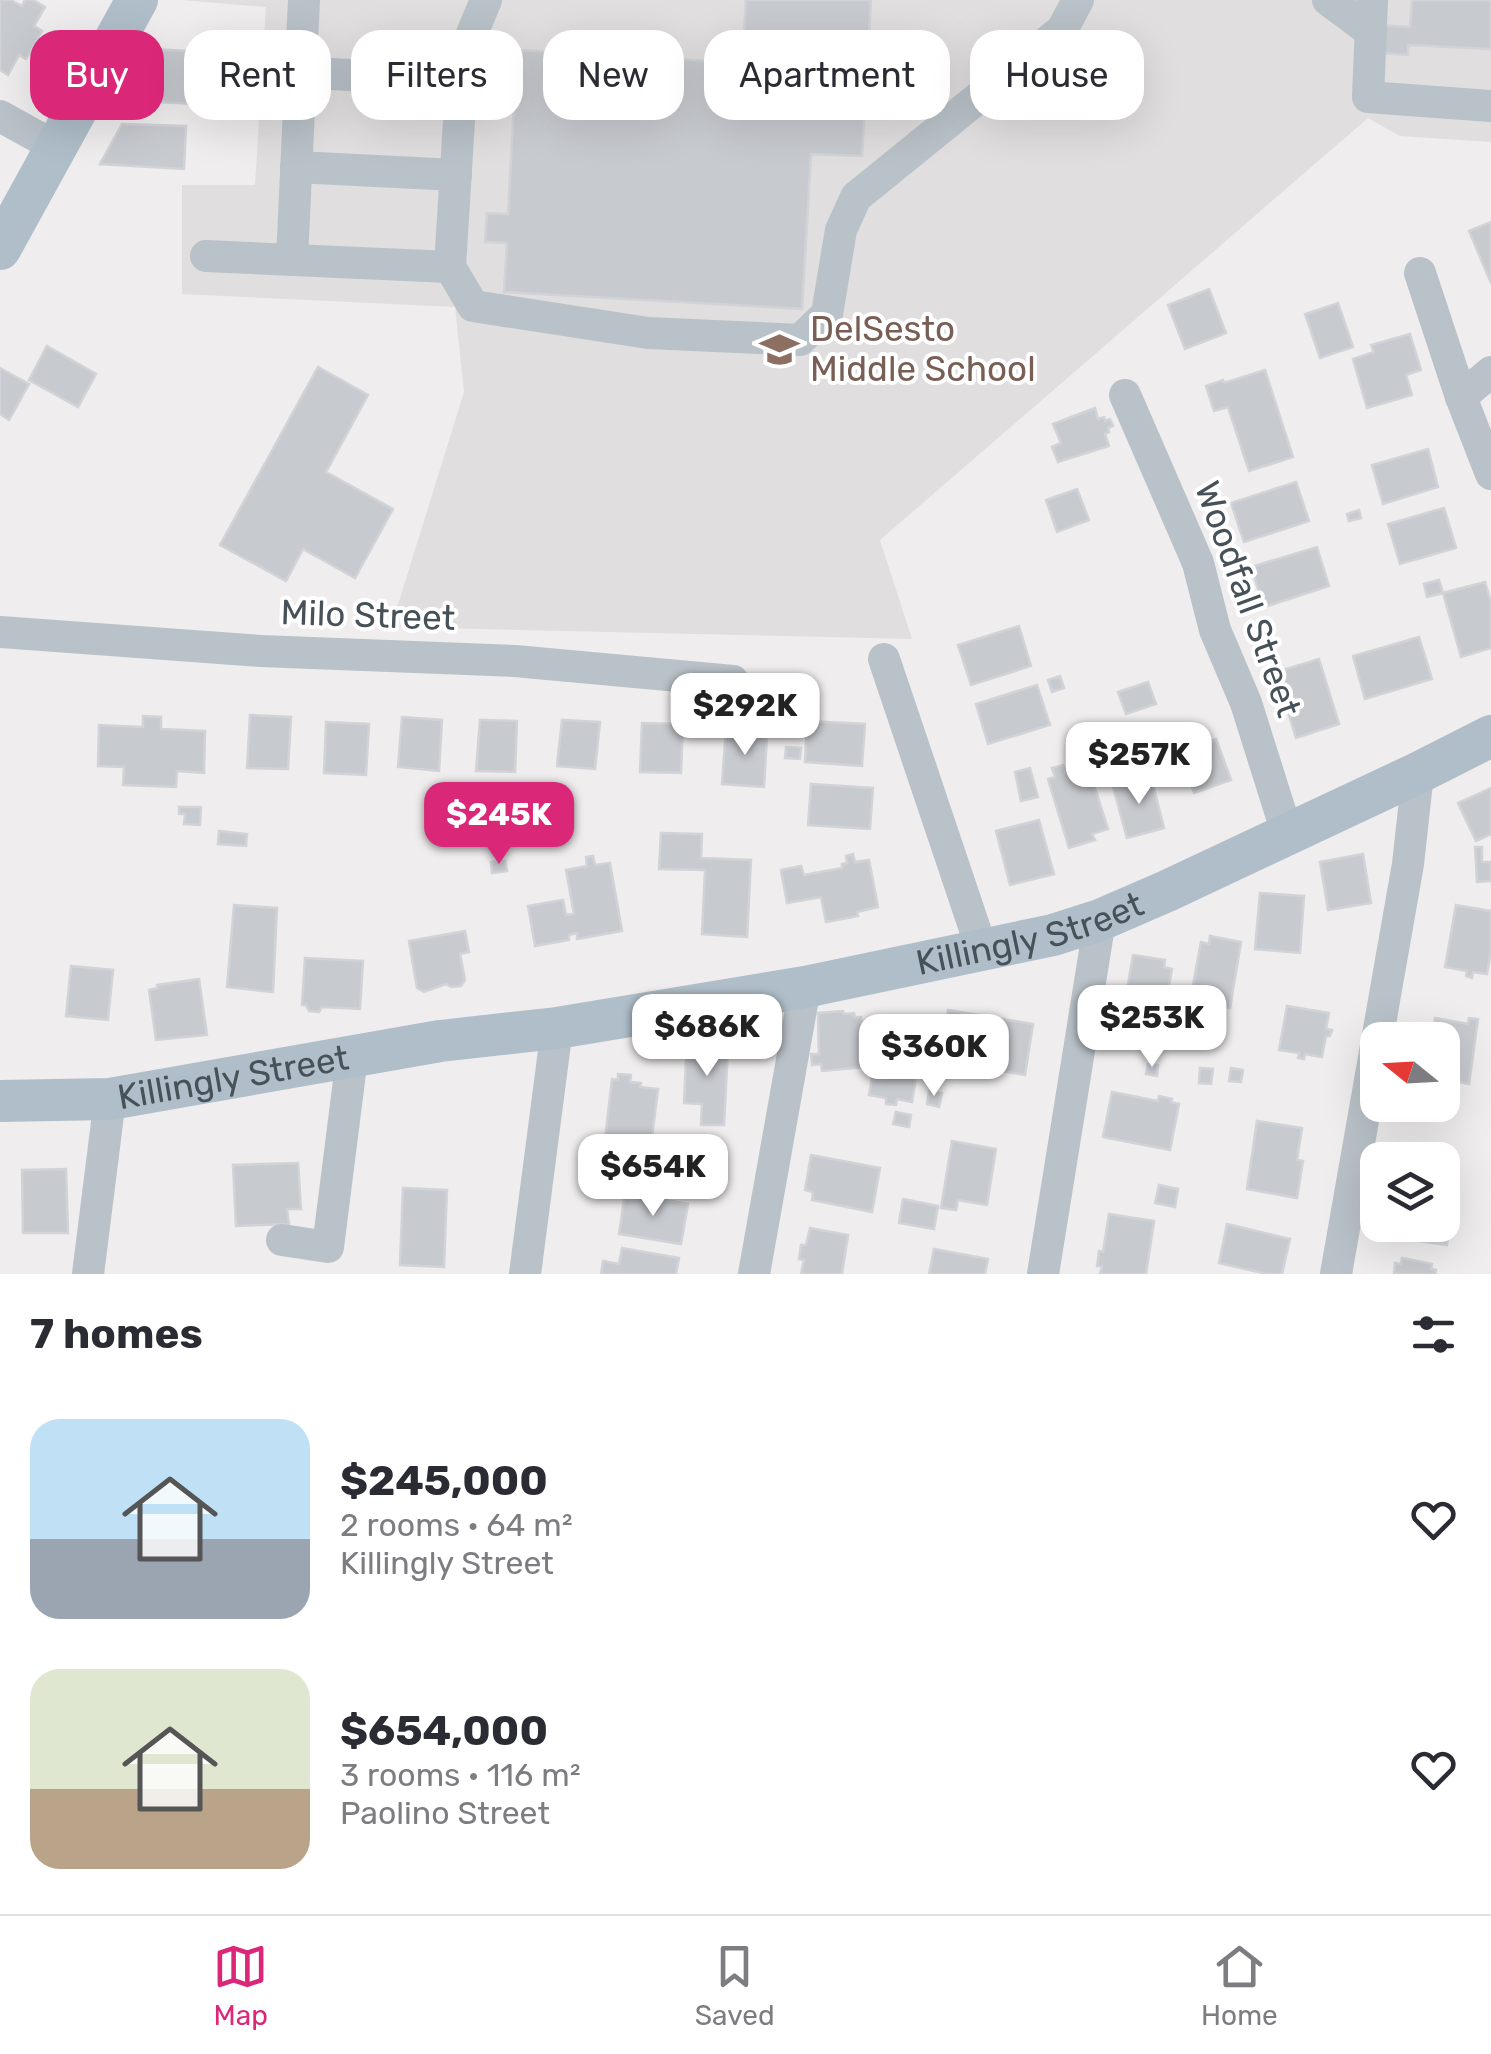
<!DOCTYPE html>
<html lang="en">
<head>
<meta charset="utf-8">
<style>
	:root { --surface:#fff; --page:#f7f7f7; --text:#2b2b33; --muted:#7c7c81; --line:#e1e1e2; --accent:#db2777 }
	body { margin:0; font-family:Rubik,sans-serif; background:var(--page); color:var(--text); height:100vh; display:flex; flex-direction:column; font-size:38px; white-space:nowrap }
	* { box-sizing:border-box; margin:0 }
	p { font-size:32px; color:var(--muted) }
	.icon { flex:none; width:55px; height:55px; fill:none; stroke:currentColor; stroke-width:2; stroke-linecap:round; stroke-linejoin:round }
	.map { position:relative; height:1274px; overflow:hidden }
	.side { display:flex; flex-direction:column; background:var(--surface); flex:1 }
	.side>* { flex:none }
	.hud { position:absolute; left:30px; top:30px; width:1432px; height:90px; display:flex; gap:20px }
	.needle { width:65px; rotate:288deg }
	.tools { position:absolute; left:1360px; top:1022px; display:grid; gap:20px }
	.tools a { display:grid; place-items:center; width:100px; height:100px; border-radius:20px; background:var(--surface); box-shadow:0 10px 40px #0002; font-size:50px }
	.price { position:absolute; translate:-50% -85px; padding:0 22px; border-radius:20px; background:#fff; color:#222; font-size:32px; line-height:65px; filter:drop-shadow(0 2px 5px #0008) }
	.price::after { content:''; position:absolute; left:50%; top:60px; width:30px; height:22px; margin-left:-15px; background:inherit; clip-path:polygon(0 0,100% 0,50% 100%) }
	.price.selected { background:var(--accent); color:#fff }
	ul { padding:0; list-style:none }
	li { display:flex; align-items:center; gap:30px; height:250px; padding:0 30px }
	li span { display:grid; place-items:center; flex:none; width:280px; height:200px; border-radius:30px; color:#555 }
	li>.icon { margin-inline-start:auto }
	span .icon { width:120px; height:120px; fill:#fffc; stroke-width:1 }
	li b { font-size:42px }
	h2 { display:flex; justify-content:space-between; align-items:center; height:120px; padding:0 30px; font-size:42px }
	.chip { padding:0 35px; border-radius:30px; background:var(--surface); box-shadow:0 10px 40px #0002; font-size:35px; line-height:90px }
	.chip.selected { background:var(--accent); color:#fff }
	.tab-bar { display:flex; justify-content:space-around; align-items:center; height:140px; border-top:2px solid var(--line); background:var(--surface); font-size:28px; color:var(--muted) }
	.tab-bar a { display:grid; justify-items:center; gap:5px }
	.tab-bar .selected { color:var(--accent) }
	.map>svg:first-child { display:block }
	.education { fill:#e0dede }
	.building { fill:#c7cacf; stroke:#d1d3d8; stroke-width:2.5 }
	.lines { fill:none; stroke-linecap:round; stroke-linejoin:round }
	.minor { stroke:#b9c2c8; stroke-width:32 }
	.major { stroke:#afbec9; stroke-width:42 }
	.labels { text-anchor:middle; dominant-baseline:central; stroke-width:8; stroke-linejoin:round; paint-order:stroke }
	.education-label { font-size:35px; fill:#785e54; stroke:#fff; text-anchor:start }
	.street-label { font-size:35px; fill:#475158; stroke:#fff }
</style>
</head>
<body>
<div class="map">
<svg width="1491" height="1274" viewBox="0 0 1491 1274">
	<rect width="100%" height="100%" fill="#efeded"/>
	<!-- education -->
	<polygon class="education" points="1491,0 1491,142 1400,136 1368,118 880,540 912,639 391,627 464,392 455,307 182,294 182,185 255,185 266,7 181,0"/>
	<!-- building -->
	<g class="building">
		<polygon points="0,0 11,0 22,6 25,0 33,0 45,7 34,26 42,31 26,59 19,55 8,75 0,70"/>
		<polygon points="746,0 871,0 862,156 811,154 802,309 504,292 507,243 485,242 487,213 508,214 517,50 742,63"/>
		<polygon points="1412,0 1491,0 1491,49 1408,45 1408,55 1377,53 1378,25 1410,27"/>
		<polygon points="152,49 204,52 202,76 209,76 210,71 226,72 225,96 218,96 218,105 156,102 156,108 125,107 125,101 122,100"/>
		<polygon points="122,124 186,126 184,169 100,164"/>
		<polygon points="1491,222 1491,283 1469,231"/>
		<polygon points="1209,289 1226,333 1185,349 1168,305"/>
		<polygon points="1338,303 1353,347 1320,358 1305,314"/>
		<polygon points="1410,334 1421,370 1406,375 1412,395 1367,408 1353,359 1374,352 1371,345"/>
		<polygon points="47,346 96,374 78,407 29,380"/>
		<polygon points="318,367 368,395 326,472 393,509 355,578 303,549 286,581 220,545"/>
		<polygon points="0,368 29,384 9,420 0,414"/>
		<polygon points="1265,370 1293,457 1249,471 1228,407 1214,411 1206,386 1223,380 1224,383"/>
		<polygon points="1095,408 1098,419 1104,417 1105,421 1110,419 1113,426 1108,428 1109,432 1105,434 1109,446 1058,462 1052,447 1061,443 1053,424"/>
		<polygon points="1428,449 1438,487 1383,504 1372,465"/>
		<polygon points="1296,482 1309,521 1244,542 1231,503"/>
		<polygon points="1077,489 1089,520 1057,532 1046,500"/>
		<polygon points="1444,508 1456,548 1400,564 1388,524"/>
		<polygon points="1359,510 1361,518 1349,521 1347,514"/>
		<polygon points="1317,547 1329,586 1264,607 1251,567"/>
		<polygon points="1439,580 1443,593 1427,597 1424,584"/>
		<polygon points="1485,582 1491,602 1491,648 1461,657 1443,593"/>
		<polygon points="1019,626 1031,666 971,685 958,645"/>
		<polygon points="1419,637 1432,679 1365,699 1353,656"/>
		<polygon points="1319,659 1339,724 1296,738 1276,672"/>
		<polygon points="1060,676 1064,688 1052,692 1048,680"/>
		<polygon points="1148,682 1156,704 1126,714 1118,692"/>
		<polygon points="1037,685 1050,725 988,744 976,704"/>
		<polygon points="250,715 291,717 288,769 247,768"/>
		<polygon points="143,716 161,717 161,729 205,731 204,773 177,771 176,787 123,785 124,767 98,766 99,725 143,727"/>
		<polygon points="402,717 442,720 439,771 398,767"/>
		<polygon points="480,720 517,721 515,772 476,771"/>
		<polygon points="562,720 600,722 595,769 557,766"/>
		<polygon points="807,721 865,724 862,766 805,762"/>
		<polygon points="326,722 369,724 366,775 324,773"/>
		<polygon points="642,723 683,724 681,773 640,772"/>
		<polygon points="726,728 761,729 761,736 767,736 764,787 722,784"/>
		<polygon points="1200,735 1203,743 1216,739 1231,780 1194,793 1176,744"/>
		<polygon points="786,747 801,748 800,759 785,758"/>
		<polygon points="1063,765 1066,773 1088,766 1108,829 1092,834 1095,840 1069,848 1048,779 1055,777 1052,768"/>
		<polygon points="1030,768 1038,797 1021,801 1015,772"/>
		<polygon points="1151,777 1164,828 1127,838 1113,787"/>
		<polygon points="811,784 873,788 870,829 808,825"/>
		<polygon points="1491,788 1491,834 1476,841 1458,803"/>
		<polygon points="179,807 201,807 200,825 184,824 185,814 179,814"/>
		<polygon points="1039,820 1054,874 1010,885 996,831"/>
		<polygon points="219,831 247,834 246,846 218,844"/>
		<polygon points="661,833 702,834 701,858 751,860 747,937 702,934 705,870 659,869"/>
		<polygon points="1475,847 1482,847 1482,862 1491,862 1491,881 1477,882"/>
		<polygon points="853,854 855,862 869,860 878,907 857,912 858,916 826,922 821,897 787,903 781,870 801,866 804,875 842,868 842,864 847,863 846,856"/>
		<polygon points="1363,854 1371,903 1328,910 1320,862"/>
		<polygon points="593,856 595,865 610,863 622,931 577,939 577,933 569,935 569,940 535,946 528,906 563,900 566,915 574,914 566,870 587,866 586,857"/>
		<polygon points="505,861 507,871 492,873 491,862"/>
		<polygon points="1260,893 1304,896 1300,953 1255,949"/>
		<polygon points="234,905 277,908 273,992 227,987"/>
		<polygon points="1456,905 1491,911 1491,951 1487,974 1473,972 1472,978 1466,976 1467,971 1445,967"/>
		<polygon points="465,931 469,952 460,954 465,980 461,986 451,987 446,984 424,992 417,988 409,941"/>
		<polygon points="1210,936 1241,942 1230,1008 1218,1006 1214,1030 1197,1027 1201,1003 1190,1001 1201,942 1209,944"/>
		<polygon points="1133,955 1165,960 1164,967 1172,969 1157,1053 1136,1048 1139,1035 1133,1033 1134,1028 1121,1026"/>
		<polygon points="305,958 363,961 360,1009 322,1007 319,1012 309,1011 306,1005 302,1005"/>
		<polygon points="71,966 113,970 108,1020 66,1016"/>
		<polygon points="199,979 207,1035 156,1040 149,990 158,988 157,985"/>
		<polygon points="1287,1006 1329,1013 1326,1029 1332,1030 1330,1036 1326,1036 1322,1057 1305,1054 1304,1059 1298,1058 1299,1053 1279,1050"/>
		<polygon points="948,1010 1033,1024 1025,1075 940,1061"/>
		<polygon points="843,1011 844,1014 854,1013 855,1017 861,1017 865,1067 822,1071 821,1064 812,1065 811,1054 819,1054 818,1013"/>
		<polygon points="1435,1018 1468,1024 1469,1018 1478,1019 1469,1084 1442,1079 1442,1040 1432,1040"/>
		<polygon points="890,1027 923,1034 912,1102 897,1099 896,1105 886,1104 886,1098 869,1095 879,1033 888,1035"/>
		<polygon points="687,1039 715,1040 722,1043 722,1048 728,1048 724,1125 701,1125 702,1104 684,1103"/>
		<polygon points="1148,1064 1158,1065 1157,1076 1146,1074"/>
		<polygon points="1200,1068 1213,1069 1211,1084 1199,1083"/>
		<polygon points="1231,1068 1243,1070 1241,1082 1229,1081"/>
		<polygon points="618,1074 631,1075 630,1082 641,1083 640,1087 658,1089 651,1145 605,1139 612,1079 618,1080"/>
		<polygon points="929,1091 942,1093 939,1107 927,1104"/>
		<polygon points="1112,1092 1158,1101 1159,1096 1172,1099 1171,1102 1179,1104 1170,1150 1103,1137"/>
		<polygon points="896,1112 911,1115 909,1127 893,1124"/>
		<polygon points="1257,1121 1302,1128 1297,1160 1303,1161 1297,1198 1247,1189"/>
		<polygon points="952,1141 996,1149 987,1205 958,1200 956,1210 941,1208"/>
		<polygon points="811,1155 880,1168 872,1212 812,1200 813,1192 805,1190"/>
		<polygon points="298,1163 301,1209 287,1209 289,1224 236,1226 233,1165"/>
		<polygon points="66,1169 68,1233 23,1233 22,1170"/>
		<polygon points="1159,1185 1178,1189 1175,1207 1155,1203"/>
		<polygon points="403,1188 447,1190 444,1267 400,1265"/>
		<polygon points="625,1193 688,1204 681,1244 619,1234"/>
		<polygon points="903,1199 938,1206 934,1229 899,1223"/>
		<polygon points="1442,1199 1453,1201 1447,1245 1397,1238 1399,1225 1442,1225"/>
		<polygon points="1109,1214 1154,1221 1146,1274 1100,1274 1102,1266 1097,1266 1099,1251 1103,1252"/>
		<polygon points="1227,1224 1290,1239 1282,1274 1267,1274 1219,1263"/>
		<polygon points="810,1228 848,1235 842,1274 801,1274 804,1260 799,1259 801,1245 806,1245"/>
		<polygon points="622,1248 679,1258 676,1274 601,1274 603,1261 619,1264"/>
		<polygon points="934,1249 988,1259 985,1274 929,1274"/>
		<polygon points="1402,1258 1432,1264 1431,1269 1436,1270 1435,1274 1394,1274 1395,1263 1401,1264"/>
	</g>
	<g class="lines">
		<!-- minor -->
		<g class="minor">
			<polyline points="1328,0 1371,32"/>
			<polyline points="1372,0 1368,97 1491,106"/>
			<polyline points="300,72 462,82"/>
			<polyline points="0,116 56,147"/>
			<polyline points="296,167 456,175"/>
			<polyline points="206,256 450,267 463,55 486,0"/>
			<polyline points="292,260 304,0"/>
			<polyline points="450,267 473,306 648,333 800,340 827,314 841,230 856,197 1062,30 1078,0"/>
			<polyline points="1420,273 1461,397 1491,474"/>
			<polyline points="1125,395 1198,563 1215,630 1246,703 1287,833"/>
			<polyline points="1461,397 1491,372"/>
			<polyline points="0,632 261,651 515,661 733,681"/>
			<polyline points="884,659 982,950"/>
			<polyline points="282,1240 328,1247 352,1057"/>
			<polyline points="88,1274 110,1099"/>
			<polyline points="525,1274 557,1028"/>
			<polyline points="754,1274 805,987"/>
			<polyline points="1043,1274 1100,920"/>
			<polyline points="1336,1274 1408,864 1418,773"/>
		</g>
		<!-- major -->
		<g class="major">
			<polyline points="0,249 137,0"/>
			<path id="s1" d="M0 1101 110 1099 440 1041 557 1028 805 987 1053 935 1100 920 1167 891 1418 773 1491 736"/>
		</g>
	</g>
	<!-- icons -->
	<defs>
		<symbol id="school-bare" viewBox="-9 -9 18 18"><path d="M0-5L7-2L0 1L-7-2ZM-4 1L0 2.5L4 1V4Q0 6-4 4Z" fill="#8d6e63" stroke="#fff" stroke-width="2.5" paint-order="stroke"/></symbol>
	</defs>
	<g fill-rule="evenodd">
		<use href="#school-bare" x="752" y="322" width="55" height="55"/>
	</g>
	<g class="labels">
		<!-- education labels -->
		<g class="education-label">
			<text x="810" y="329">DelSesto<tspan x="810" dy="40">Middle School</tspan></text>
		</g>
		<!-- street labels -->
		<g class="street-label">
			<text transform="translate(1248 599) rotate(70)">Woodfall Street</text>
			<text transform="translate(368 615) rotate(2)">Milo Street</text>
			<text stroke="none"><textPath href="#s1" startOffset="1045">Killingly Street</textPath></text>
			<text stroke="none"><textPath href="#s1" startOffset="235">Killingly Street</textPath></text>
		</g>
	</g>
</svg>
<div class="tools">
<a><svg class="needle" viewBox="-14 -14 28 28"><path d="M0-13l5 13h-10z" fill="#e53935"/><path d="M0 13l5-13h-10z" fill="#7c7c81"/></svg></a>
<a><svg class="icon" aria-label="layers" viewBox="0 0 24 24"><path d="M12 4l9 5-9 5-9-5zM3 14l9 5 9-5"/></svg></a>
</div>
<b class="price" style="left:745px;top:758px">$292K</b>
<b class="price" style="left:1139px;top:807px">$257K</b>
<b class="price selected" style="left:499px;top:867px">$245K</b>
<b class="price" style="left:1152px;top:1070px">$253K</b>
<b class="price" style="left:707px;top:1079px">$686K</b>
<b class="price" style="left:934px;top:1099px">$360K</b>
<b class="price" style="left:653px;top:1219px">$654K</b>
<div class="hud">
<a class="chip selected">Buy</a>
<a class="chip">Rent</a>
<a class="chip">Filters</a>
<a class="chip">New</a>
<a class="chip">Apartment</a>
<a class="chip">House</a>
</div>
</div>
<section class="side">
<h2>7 homes<svg class="icon" aria-label="filters" viewBox="0 0 24 24"><path d="M4 7h16M4 17h16"/><circle cx="9" cy="7" r="2"/><circle cx="15" cy="17" r="2"/></svg></h2>
<ul>
<li><span style="background:linear-gradient(#bfe0f5 60%,#9aa5b1 0)"><svg class="icon" aria-label="home" viewBox="0 0 24 24"><path d="M3 11l9-7 9 7M6 9v11h12V9"/></svg></span><div><b>$245,000</b><p>2 rooms · 64 m²</p><p>Killingly Street</p></div><svg class="icon" aria-label="heart" viewBox="0 0 24 24"><path d="M12 20l-8-8c-3-5 5-10 8-4 3-6 11-1 8 4z"/></svg></li>
<li><span style="background:linear-gradient(#dfe7d0 60%,#b9a48a 0)"><svg class="icon" aria-label="home" viewBox="0 0 24 24"><path d="M3 11l9-7 9 7M6 9v11h12V9"/></svg></span><div><b>$654,000</b><p>3 rooms · 116 m²</p><p>Paolino Street</p></div><svg class="icon" aria-label="heart" viewBox="0 0 24 24"><path d="M12 20l-8-8c-3-5 5-10 8-4 3-6 11-1 8 4z"/></svg></li>
</ul>
</section>
<nav class="tab-bar">
<a class="selected"><svg class="icon" aria-label="map" viewBox="0 0 24 24"><path d="M3 6l6-2 6 2 6-2v14l-6 2-6-2-6 2zM9 4v14M15 6v14"/></svg>Map</a>
<a><svg class="icon" aria-label="saved" viewBox="0 0 24 24"><path d="M7 4h10v16l-5-4-5 4z"/></svg>Saved</a>
<a><svg class="icon" aria-label="home" viewBox="0 0 24 24"><path d="M3 11l9-7 9 7M6 9v11h12V9"/></svg>Home</a>
</nav>
</body>
</html>
